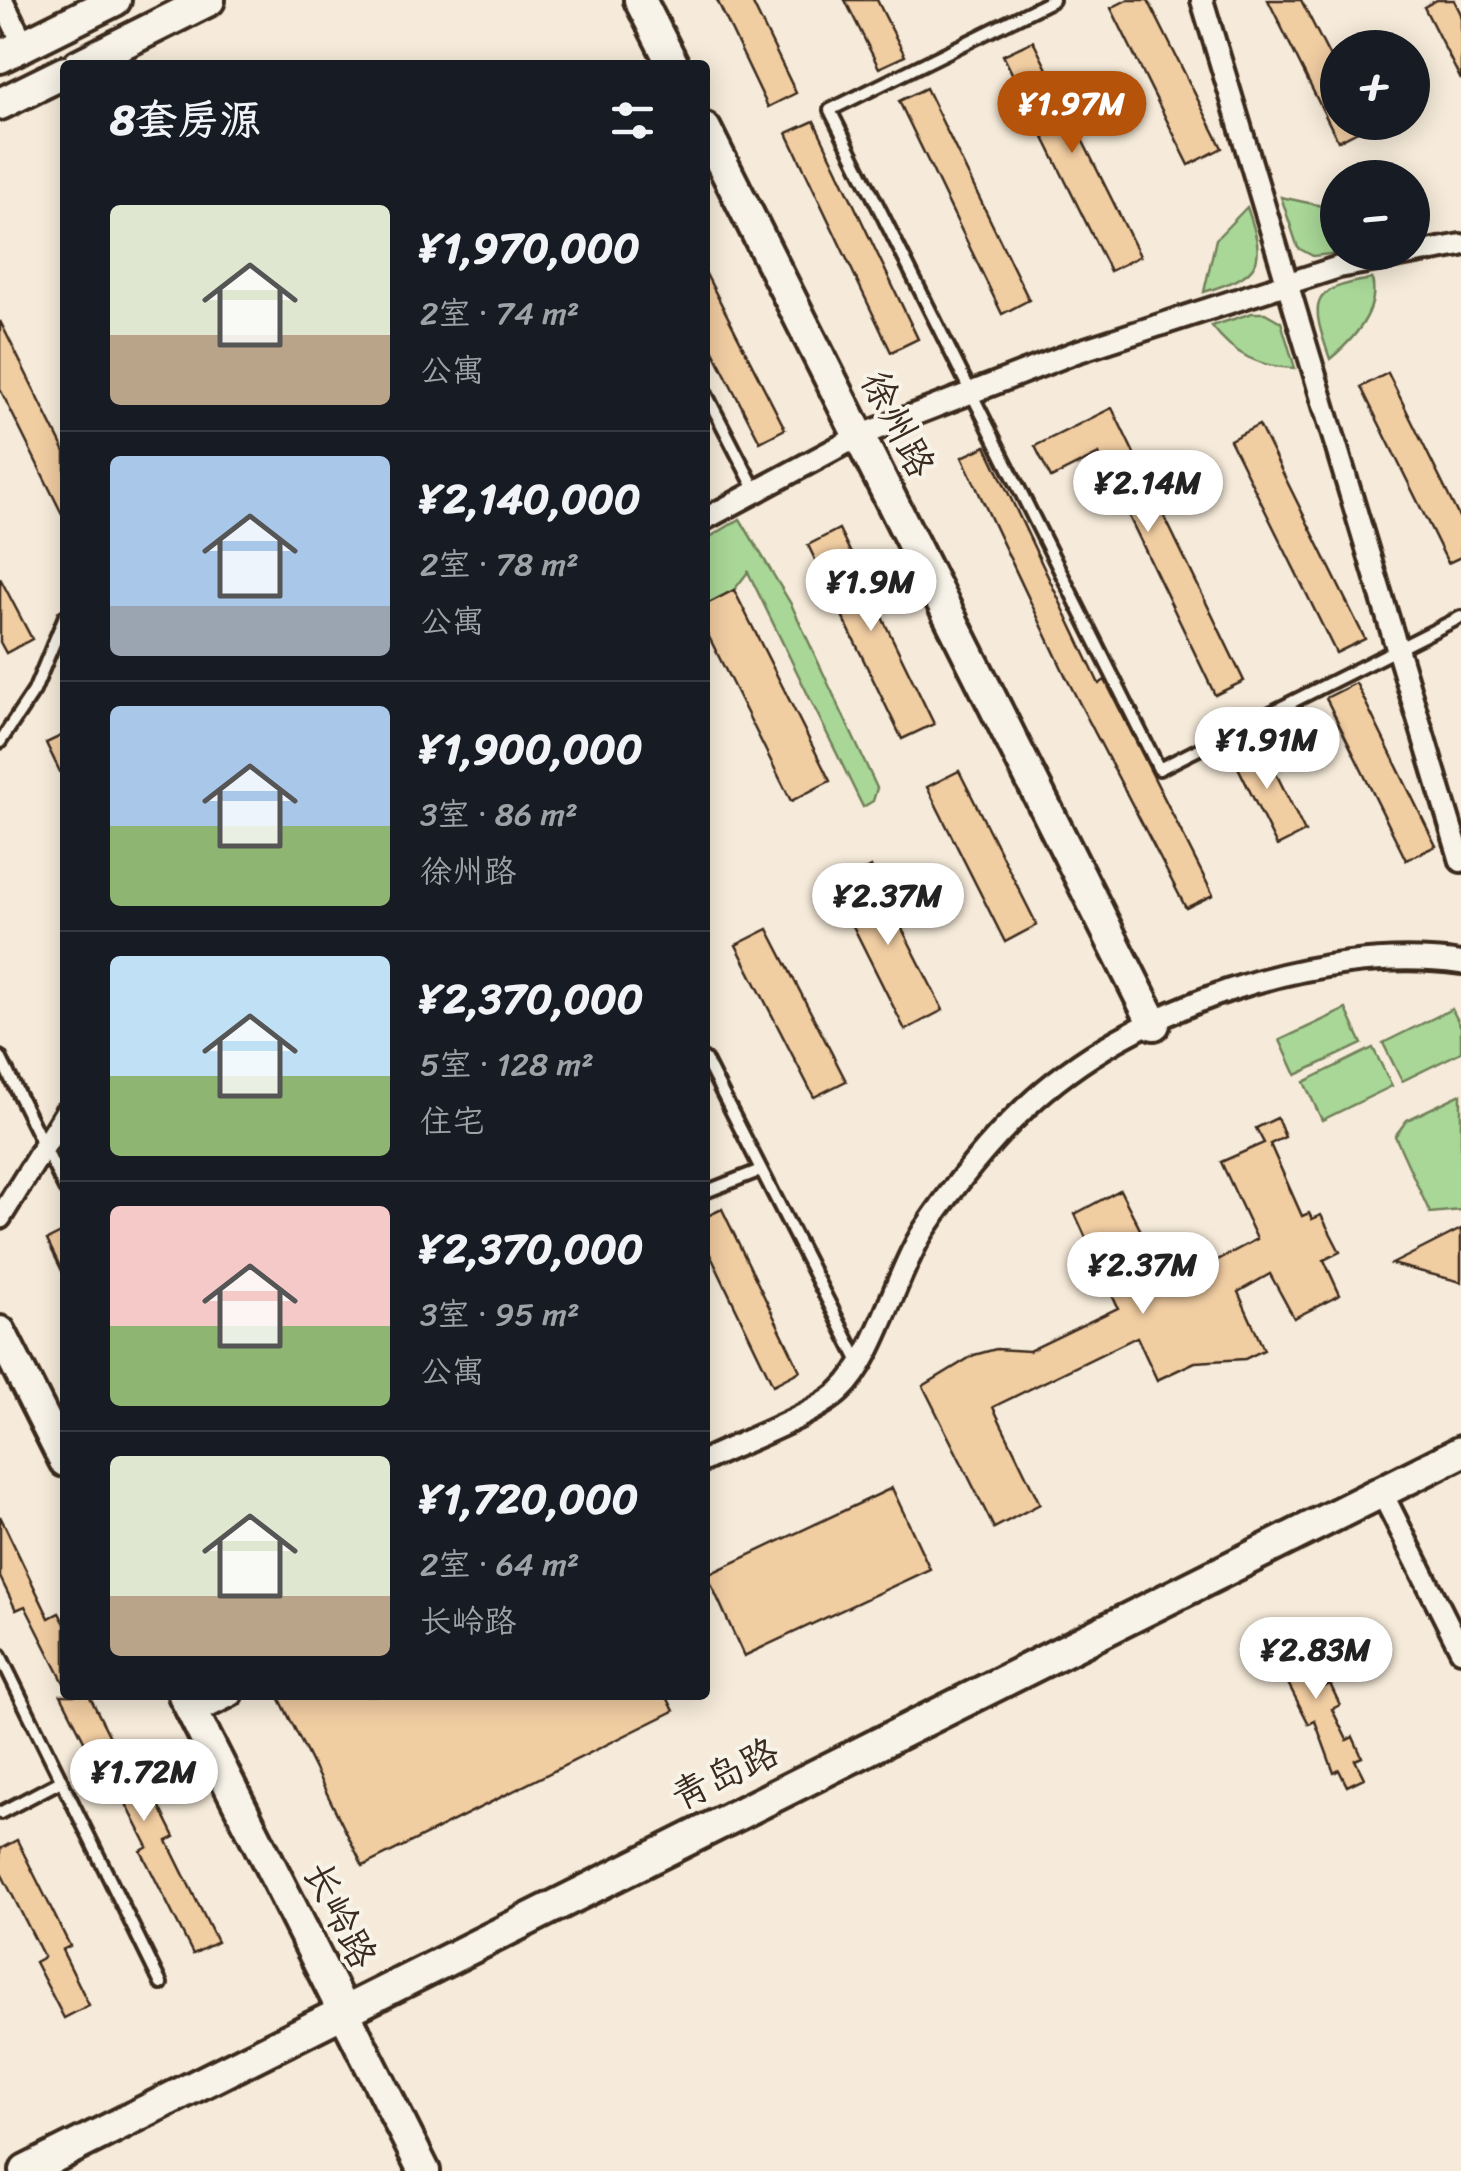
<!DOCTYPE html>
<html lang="zh">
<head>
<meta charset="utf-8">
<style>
	:root { --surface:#171b24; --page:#242831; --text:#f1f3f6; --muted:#9ea1a6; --line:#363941; --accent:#b45309 }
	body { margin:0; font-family:Sriracha,"LXGW WenKai TC",sans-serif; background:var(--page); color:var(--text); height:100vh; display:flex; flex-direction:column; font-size:38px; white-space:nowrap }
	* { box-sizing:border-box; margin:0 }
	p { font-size:32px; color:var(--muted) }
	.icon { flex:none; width:55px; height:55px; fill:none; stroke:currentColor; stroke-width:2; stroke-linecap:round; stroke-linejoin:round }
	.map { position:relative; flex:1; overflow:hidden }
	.sheet { position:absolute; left:60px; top:60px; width:650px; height:1640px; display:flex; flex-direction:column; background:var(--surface); border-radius:10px; box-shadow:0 5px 25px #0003 }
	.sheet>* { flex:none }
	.buttons { position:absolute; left:1320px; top:30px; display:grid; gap:20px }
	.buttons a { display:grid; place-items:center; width:110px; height:110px; border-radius:50%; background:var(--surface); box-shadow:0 5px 25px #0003; font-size:50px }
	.price { position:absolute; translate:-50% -85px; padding:0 22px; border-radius:35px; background:#fff; color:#222; font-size:32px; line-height:65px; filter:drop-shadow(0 2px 5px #0008) }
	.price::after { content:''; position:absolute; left:50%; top:60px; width:30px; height:22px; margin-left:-15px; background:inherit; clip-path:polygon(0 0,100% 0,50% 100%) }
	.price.selected { background:var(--accent); color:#fff }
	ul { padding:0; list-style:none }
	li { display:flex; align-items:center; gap:30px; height:250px; padding:0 50px }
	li+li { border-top:2px solid var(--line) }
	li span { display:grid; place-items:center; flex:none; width:280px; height:200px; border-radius:10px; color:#555 }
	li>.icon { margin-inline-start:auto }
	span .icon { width:120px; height:120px; fill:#fffc; stroke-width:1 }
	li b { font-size:42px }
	h2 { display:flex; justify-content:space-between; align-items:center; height:120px; padding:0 50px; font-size:42px }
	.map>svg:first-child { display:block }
	.green { fill:#a8d797; stroke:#72805a; stroke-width:2.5 }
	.building { fill:#f1cda2; stroke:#3b2a1e; stroke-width:2.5 }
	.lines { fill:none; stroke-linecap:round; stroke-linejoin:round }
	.lane-casing { stroke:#3b2a1e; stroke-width:18 }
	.street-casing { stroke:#3b2a1e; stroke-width:28 }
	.secondary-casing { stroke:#3b2a1e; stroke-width:38 }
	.lane { stroke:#f7f3e8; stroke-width:10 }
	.street { stroke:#f7f3e8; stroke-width:20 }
	.secondary { stroke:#f7f3e8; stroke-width:30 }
	.labels { text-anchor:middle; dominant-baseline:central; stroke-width:8; stroke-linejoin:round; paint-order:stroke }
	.street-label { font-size:38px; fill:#3b2a1e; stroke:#f7f3e8 }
</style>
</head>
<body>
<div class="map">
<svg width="1461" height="2171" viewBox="0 0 1461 2171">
	<rect width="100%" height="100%" fill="#f6ebda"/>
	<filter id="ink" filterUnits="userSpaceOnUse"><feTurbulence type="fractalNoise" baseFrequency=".01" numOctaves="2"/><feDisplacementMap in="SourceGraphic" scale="20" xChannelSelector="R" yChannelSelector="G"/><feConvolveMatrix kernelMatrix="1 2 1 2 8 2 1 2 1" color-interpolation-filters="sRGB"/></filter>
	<g filter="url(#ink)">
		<!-- green -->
		<g class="green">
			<polygon points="1281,197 1327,207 1337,214 1339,253 1313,256 1298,248"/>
			<path d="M1247 207C1267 264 1262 274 1204 292L1216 239Z"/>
			<path d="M1372 279C1380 311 1353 340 1330 359 1310 302 1308 289 1372 279Z"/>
			<path d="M1252 313H1265L1281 322 1295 368C1259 367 1234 355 1212 326Z"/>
			<polygon points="740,519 791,604 877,788 873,801 863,807 748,572 734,590 705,605 705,540"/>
			<polygon points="1346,1009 1362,1044 1296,1075 1280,1040"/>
			<polygon points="1452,1009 1461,1027 1461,1052 1402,1081 1383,1043"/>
			<polygon points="1373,1048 1392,1086 1322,1120 1304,1082"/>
			<polygon points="1461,1094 1461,1210 1430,1213 1395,1136 1407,1120"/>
		</g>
		<!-- building -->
		<g class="building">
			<polygon points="717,0 751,0 796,93 768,107"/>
			<polygon points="845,0 877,0 905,56 879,68"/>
			<polygon points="1127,0 1148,0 1222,148 1189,165 1111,8"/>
			<polygon points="1268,0 1301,0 1338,73 1338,122 1375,122 1338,141"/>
			<polygon points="1437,0 1454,0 1461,14 1461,80 1424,7"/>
			<polygon points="1033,41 1140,256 1110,271 1003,55"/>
			<polygon points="926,88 1029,300 1002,314 899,101"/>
			<polygon points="814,121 918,339 891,352 787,133"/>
			<polygon points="705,272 785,429 760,442 705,335"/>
			<polygon points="0,321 65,452 65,520 0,389"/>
			<polygon points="1388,373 1461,521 1461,557 1448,563 1361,387"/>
			<polygon points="1112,408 1244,681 1215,695 1099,454 1051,478 1035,446"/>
			<polygon points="1259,425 1365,639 1336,653 1230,440"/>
			<polygon points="986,446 1099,684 1105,680 1213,895 1186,908 1066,677 962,457"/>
			<polygon points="839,529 934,724 902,739 808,545"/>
			<polygon points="0,578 32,639 6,653 0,642"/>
			<polygon points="734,590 830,781 791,801 705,629 705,605"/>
			<polygon points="1356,683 1436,846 1406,860 1326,698"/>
			<polygon points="65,734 65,782 46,743"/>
			<polygon points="1258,737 1305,832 1277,846 1230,751"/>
			<polygon points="959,771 1037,925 1005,942 927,787"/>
			<polygon points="871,867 943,1010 905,1030 833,886"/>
			<polygon points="768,929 846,1081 814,1097 736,945"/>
			<polygon points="1277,1118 1285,1137 1270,1144 1302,1216 1309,1213 1312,1219 1321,1215 1340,1252 1324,1260 1340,1295 1294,1318 1270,1274 1238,1292 1264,1350 1245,1359 1195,1362 1157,1380 1137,1337 993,1407 1040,1504 994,1528 923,1386 974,1355 996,1349 1029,1351 1118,1308 1075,1214 1120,1190 1169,1286 1257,1239 1221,1162 1264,1143 1256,1128"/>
			<polygon points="722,1209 800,1371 773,1385 705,1244 705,1217"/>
			<polygon points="1461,1229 1461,1282 1392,1264"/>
			<polygon points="65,1231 65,1277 47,1240"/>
			<polygon points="892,1488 930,1569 744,1656 707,1575"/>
			<polygon points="0,1516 49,1618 59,1613 65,1624 65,1685 25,1606 16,1610 0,1577"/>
			<polygon points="1288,1623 1296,1639 1302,1635 1312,1655 1306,1658 1321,1688 1330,1684 1340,1705 1332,1709 1347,1740 1353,1737 1362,1757 1355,1760 1364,1778 1347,1786 1339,1770 1334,1773 1315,1721 1309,1724 1270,1648 1274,1646 1268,1633"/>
			<polygon points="61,1695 89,1695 136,1789 148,1783 175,1837 167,1841 217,1942 193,1954 141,1851 148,1847 113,1778 105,1782"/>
			<polygon points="278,1695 666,1695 674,1711 363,1866"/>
			<polygon points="17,1840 70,1946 62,1950 89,2005 64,2018 35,1962 44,1957 0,1871 0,1849"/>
		</g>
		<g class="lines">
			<defs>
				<g id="lane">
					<polyline points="1053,0 830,110 1159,769 1461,617"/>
					<polyline points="705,392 756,491"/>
					<polyline points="0,742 34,691 65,616"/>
					<polyline points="0,1057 65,1189"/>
					<polyline points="705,1059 860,1364"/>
					<polyline points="705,1192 761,1170"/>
					<polyline points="0,1655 161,1984"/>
					<polyline points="0,1813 61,1781"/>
				</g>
				<g id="street">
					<polyline points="2,0 24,45"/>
					<polyline points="1202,0 1461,861"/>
					<polyline points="705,519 859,436 1076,352 1339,267 1461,245"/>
					<polyline points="0,1218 65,1113"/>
					<path d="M705 1460C741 1442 813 1416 840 1391 876 1358 895 1275 924 1230 953 1187 988 1143 1026 1107 1130 1008 1318 943 1461 963"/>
					<polyline points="1381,1491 1461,1650"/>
					<polyline points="194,1714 232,1695"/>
				</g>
				<g id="secondary">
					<polyline points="640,0 673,65"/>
					<polyline points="0,57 115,0"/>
					<polyline points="79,65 209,0"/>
					<polyline points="0,104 65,72"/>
					<polyline points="705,129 1154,1024"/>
					<polyline points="0,1332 65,1461"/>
					<polyline points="184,1695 424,2171"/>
					<polyline points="26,2171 1461,1452"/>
				</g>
			</defs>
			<!-- lane casing -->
			<use href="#lane" class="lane-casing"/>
			<!-- street casing -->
			<use href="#street" class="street-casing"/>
			<!-- secondary casing -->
			<use href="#secondary" class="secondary-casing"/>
			<!-- lane -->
			<use href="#lane" class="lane"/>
			<!-- street -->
			<use href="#street" class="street"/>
			<!-- secondary -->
			<use href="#secondary" class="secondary"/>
		</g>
	</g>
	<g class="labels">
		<!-- street labels -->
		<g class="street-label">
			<text transform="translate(898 424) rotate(63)">徐州路</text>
			<text transform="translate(725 1774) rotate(-26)">青岛路</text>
			<text transform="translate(340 1915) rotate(63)">长岭路</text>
		</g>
	</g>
</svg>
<div class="buttons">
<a>+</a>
<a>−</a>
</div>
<b class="price selected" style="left:1072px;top:156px">¥1.97M</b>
<b class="price" style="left:1148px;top:535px">¥2.14M</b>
<b class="price" style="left:871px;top:634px">¥1.9M</b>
<b class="price" style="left:1267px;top:792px">¥1.91M</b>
<b class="price" style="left:888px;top:948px">¥2.37M</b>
<b class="price" style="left:1143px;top:1317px">¥2.37M</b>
<b class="price" style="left:1316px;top:1702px">¥2.83M</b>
<b class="price" style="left:144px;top:1824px">¥1.72M</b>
<section class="sheet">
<h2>8套房源<svg class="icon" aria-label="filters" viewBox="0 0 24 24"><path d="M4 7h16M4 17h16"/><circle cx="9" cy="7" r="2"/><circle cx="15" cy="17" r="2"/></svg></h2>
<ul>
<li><span style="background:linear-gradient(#dfe7d0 65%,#b9a48a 0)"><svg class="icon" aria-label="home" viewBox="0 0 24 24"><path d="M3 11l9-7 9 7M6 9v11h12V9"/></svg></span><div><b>¥1,970,000</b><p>2室 · 74 m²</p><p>公寓</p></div></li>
<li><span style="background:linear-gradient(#a9c7e8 75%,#9aa5b1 0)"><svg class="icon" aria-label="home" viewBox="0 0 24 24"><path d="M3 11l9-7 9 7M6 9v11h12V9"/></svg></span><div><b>¥2,140,000</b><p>2室 · 78 m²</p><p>公寓</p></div></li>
<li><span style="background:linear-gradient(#a9c7e8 60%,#8fb573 0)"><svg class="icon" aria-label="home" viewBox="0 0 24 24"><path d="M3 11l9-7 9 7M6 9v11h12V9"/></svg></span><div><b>¥1,900,000</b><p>3室 · 86 m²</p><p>徐州路</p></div></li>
<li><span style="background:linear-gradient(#bfe0f5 60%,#8fb573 0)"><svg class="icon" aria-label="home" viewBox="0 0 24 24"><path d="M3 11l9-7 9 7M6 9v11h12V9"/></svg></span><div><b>¥2,370,000</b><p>5室 · 128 m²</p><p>住宅</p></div></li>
<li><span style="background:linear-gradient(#f6c9c9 60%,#8fb573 0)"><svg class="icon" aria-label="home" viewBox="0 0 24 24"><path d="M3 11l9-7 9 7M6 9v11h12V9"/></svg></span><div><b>¥2,370,000</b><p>3室 · 95 m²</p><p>公寓</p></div></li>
<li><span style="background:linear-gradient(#dfe7d0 70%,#b9a48a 0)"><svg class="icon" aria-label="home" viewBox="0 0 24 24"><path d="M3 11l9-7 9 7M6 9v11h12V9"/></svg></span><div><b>¥1,720,000</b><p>2室 · 64 m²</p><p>长岭路</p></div></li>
</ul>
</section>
</div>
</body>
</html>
